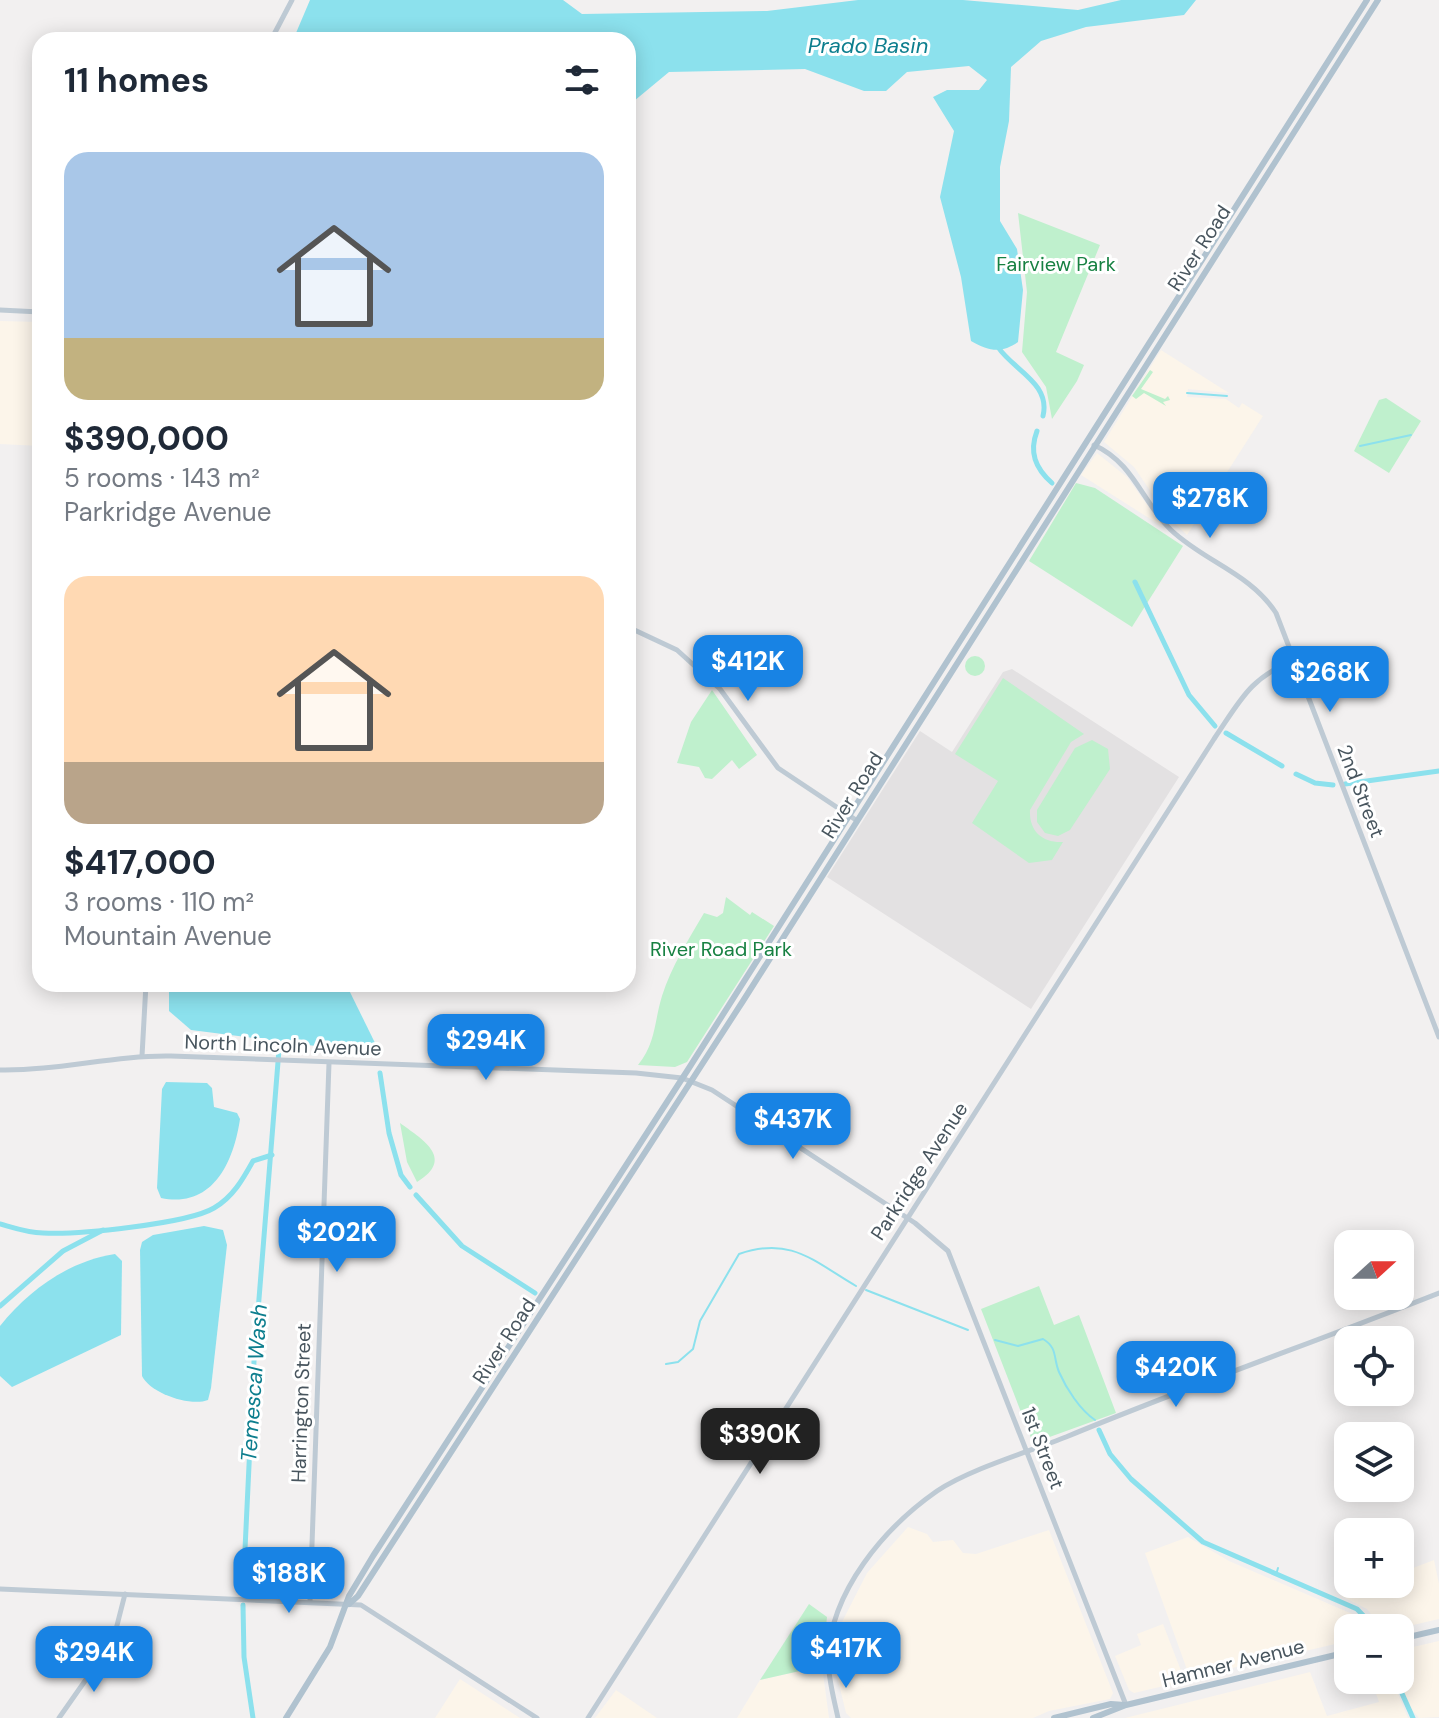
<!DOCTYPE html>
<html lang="en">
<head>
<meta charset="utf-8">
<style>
	:root { --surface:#fff; --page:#f2f2f3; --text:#1f2937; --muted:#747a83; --accent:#1883e4 }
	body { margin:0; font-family:"DM Sans",sans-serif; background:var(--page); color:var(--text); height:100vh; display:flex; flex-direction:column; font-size:30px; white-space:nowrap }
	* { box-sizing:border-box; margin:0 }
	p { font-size:26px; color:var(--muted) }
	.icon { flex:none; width:44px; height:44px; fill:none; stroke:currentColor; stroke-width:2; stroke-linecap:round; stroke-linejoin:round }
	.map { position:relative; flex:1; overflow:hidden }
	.sheet { position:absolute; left:32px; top:32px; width:604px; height:960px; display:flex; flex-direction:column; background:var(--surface); border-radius:24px; box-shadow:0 4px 20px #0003 }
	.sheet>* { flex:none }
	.needle { width:52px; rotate:69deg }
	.fabs { position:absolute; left:1334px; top:1230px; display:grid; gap:16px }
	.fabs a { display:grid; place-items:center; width:80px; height:80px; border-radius:16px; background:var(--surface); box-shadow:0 4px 20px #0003; font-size:40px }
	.price { position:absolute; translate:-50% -68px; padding:0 18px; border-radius:16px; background:var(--accent); color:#fff; font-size:26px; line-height:52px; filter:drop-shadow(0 2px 4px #0008) }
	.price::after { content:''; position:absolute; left:50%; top:48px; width:24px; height:18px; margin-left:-12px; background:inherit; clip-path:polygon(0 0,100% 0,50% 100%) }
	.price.current { background:#222; color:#fff }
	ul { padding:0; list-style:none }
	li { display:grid; align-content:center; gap:16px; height:424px; padding:0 32px }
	li span { display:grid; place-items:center; height:248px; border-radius:24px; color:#555 }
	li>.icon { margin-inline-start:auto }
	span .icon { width:144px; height:144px; fill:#fffc; stroke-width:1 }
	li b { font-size:34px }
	h2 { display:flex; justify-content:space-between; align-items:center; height:96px; padding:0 32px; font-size:34px }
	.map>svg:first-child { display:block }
	.commercial { fill:#fcf5ea }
	.education { fill:#e3e1e2 }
	.green { fill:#bff0cd }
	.water { fill:#8ce1ed }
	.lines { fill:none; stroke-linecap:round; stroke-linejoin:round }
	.stream { stroke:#8ce1ed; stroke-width:2 }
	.canal { stroke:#8ce1ed; stroke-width:5 }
	.secondary { stroke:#becad4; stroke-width:5 }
	.primary { stroke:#b0c2cf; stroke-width:6 }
	.labels { text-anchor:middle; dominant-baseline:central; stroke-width:6; stroke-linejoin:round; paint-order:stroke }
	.street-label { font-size:20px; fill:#48555e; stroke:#fff }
	.park-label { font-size:20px; fill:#178142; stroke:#fff }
	.water-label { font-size:22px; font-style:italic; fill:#0d7e8e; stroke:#fff }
</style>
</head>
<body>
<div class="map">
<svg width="1439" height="1718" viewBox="0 0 1439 1718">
	<rect width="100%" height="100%" fill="#f2f0f0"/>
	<!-- commercial -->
	<g class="commercial">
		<polygon points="0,321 40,322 40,446 0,444"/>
		<polygon points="1161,350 1229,393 1188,389 1187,397 1226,399 1239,408 1242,403 1263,416 1187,535 1168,517 1134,467 1104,442"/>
		<polygon points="1097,453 1127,477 1163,527 1081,475"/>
		<polygon points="908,1527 927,1534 933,1542 953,1540 963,1553 976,1554 1049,1530 1113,1693 1110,1699 1049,1711 1033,1718 851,1718 846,1713 837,1676 841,1668 837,1652 842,1622 867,1573"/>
		<polygon points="1188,1537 1229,1561 1357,1616 1368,1628 1348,1628 1348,1641 1190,1678 1145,1553"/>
		<polygon points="1434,1560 1439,1584 1439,1619 1400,1628 1382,1628 1367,1609 1341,1596 1372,1584 1400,1584 1400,1573"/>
		<polygon points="1163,1624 1185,1681 1134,1693 1129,1690 1115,1656 1141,1645 1137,1634"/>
		<polygon points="1439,1641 1439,1717 1419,1718 1407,1704 1397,1680 1400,1650"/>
		<polygon points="822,1666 829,1718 737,1718 760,1680"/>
		<polygon points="1310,1672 1327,1716 1379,1702 1371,1680 1392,1680 1408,1718 1125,1718"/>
		<polygon points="460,1679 520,1718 521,1718 435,1718"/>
		<polygon points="616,1690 657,1718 595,1718"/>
	</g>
	<!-- education -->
	<polygon class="education" points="1012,669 1179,777 1031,1009 827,877 920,731 952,752 1003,672"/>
	<!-- green -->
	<g class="green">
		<polygon points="1018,213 1100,245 1056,352 1084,365 1077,381 1052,419 1046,387 1022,352 1027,292"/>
		<polygon points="1150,370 1153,372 1141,389 1165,399 1168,396 1170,400 1163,402 1166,406 1144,393 1136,399 1132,396"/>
		<polygon points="1386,398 1421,421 1389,473 1354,451 1379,400"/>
		<polygon points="1076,483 1095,488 1183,546 1132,627 1029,561"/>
		<circle cx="975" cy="666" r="10"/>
		<path d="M1003 678 1084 734 1071 742 1030 810C1029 831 1042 843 1063 842L1052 860 1029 863 972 823 998 781 955 754Z"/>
		<polygon points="712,690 757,755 739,769 732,760 712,779 705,778 699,767 677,763 691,722"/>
		<polygon points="1092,740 1108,749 1110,769 1070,830 1058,836 1045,833 1037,822 1037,810 1075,748"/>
		<path d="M726 897 750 915 752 912 774 926 687 1062 675 1067 638 1065C656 1043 654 1022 662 996 671 967 689 939 704 913L717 917 723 913Z"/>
		<path d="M400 1123C420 1138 457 1158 417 1182L407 1162Z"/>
		<polygon points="1039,1286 1054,1325 1079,1315 1116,1413 1033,1443 981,1309"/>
		<polygon points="809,1604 827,1617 822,1666 760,1680"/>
	</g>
	<!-- water -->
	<g class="water">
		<path d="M310 0H563L582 14 767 11 858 0H963L1078 10 1121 0H1196L1184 15 1086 27 1041 41 1011 67 1009 121 1000 167V221L1017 249 1023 290 1018 342C1001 354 989 351 971 341L961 277 940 197 954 131 933 97 947 90H979L987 80 969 66 907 72 886 91H864L805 69 669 72 628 106V40H293Z"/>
		<polygon points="169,984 346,984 378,1049 362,1052 191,1030 169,1011"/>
		<path d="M166 1082 207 1083 212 1088 214 1107 237 1113 240 1119C234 1160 214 1209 161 1198L157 1188 162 1089Z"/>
		<path d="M204 1226 223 1230 227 1245 211 1388 208 1400C190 1407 150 1393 142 1376L140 1250 142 1242 153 1235Z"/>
		<path d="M115 1254 122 1261 121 1335 12 1387 0 1376V1326C29 1290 69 1261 115 1254Z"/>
	</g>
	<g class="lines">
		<!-- stream -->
		<g class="stream">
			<polyline points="628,190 634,189"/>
			<polyline points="1187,393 1227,396"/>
			<polyline points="1360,446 1411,435"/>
			<polyline points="866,1290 968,1330"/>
			<path d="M995 1340 1018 1346 1043 1339C1058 1348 1053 1358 1059 1372 1066 1388 1080 1410 1095 1420"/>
			<path d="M666 1364 678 1362 693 1349 700 1321 739 1254C791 1236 813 1261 856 1286"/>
			<polyline points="1276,1575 1278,1568"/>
		</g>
		<!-- canal -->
		<g class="canal">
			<path d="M998 347C1013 370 1051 383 1043 416"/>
			<path d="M1037 431C1029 452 1035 468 1052 483"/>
			<polyline points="1135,582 1189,695 1215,726"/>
			<polyline points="1226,733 1282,766"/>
			<polyline points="1296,774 1315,783 1333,785"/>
			<polyline points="1345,784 1439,771"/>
			<polyline points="380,1073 389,1133 401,1175 410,1187"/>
			<polyline points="416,1195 462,1246 535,1293"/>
			<path d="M0 1224C14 1228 28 1233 43 1233 76 1235 187 1224 214 1208 233 1197 243 1179 253 1161L272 1155"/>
			<polyline points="0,1306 63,1251 103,1230"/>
			<polyline points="1099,1430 1110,1454 1131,1479 1203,1542 1357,1609 1375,1628"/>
			<polyline points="243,1591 254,1361 280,1037"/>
			<polyline points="243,1605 244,1657 253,1718"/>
			<polyline points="1396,1680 1413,1718"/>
		</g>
		<!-- secondary -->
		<g class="secondary">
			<polyline points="271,40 292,0"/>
			<polyline points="0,310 40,312"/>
			<path d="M1094 445C1134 463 1142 502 1171 530 1205 562 1250 573 1276 613L1439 1037"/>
			<polyline points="628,627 677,650 720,689 778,768 856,820"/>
			<polyline points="142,1056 146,984"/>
			<path d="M0 1070C58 1071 114 1055 171 1056L636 1073 682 1078 712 1090 915 1223 948 1251 1126 1705"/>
			<polyline points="0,1589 361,1605 537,1718"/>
			<polyline points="310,1601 329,1063"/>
			<polyline points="59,1718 113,1641 125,1594"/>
			<path d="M588 1718 1214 739C1240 701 1250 677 1295 660"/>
			<path d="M838 1718C834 1699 828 1678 828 1658 831 1591 884 1528 937 1491 970 1469 1028 1452 1066 1437 1189 1386 1315 1342 1439 1293"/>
		</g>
		<!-- primary -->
		<g class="primary">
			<polyline points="349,1604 358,1596 743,1001 1378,0"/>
			<polyline points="1400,1639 1439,1630"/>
			<polyline points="286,1718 330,1647 349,1596 373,1556 689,1068 1367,0"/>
			<polyline points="1054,1718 1111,1704 1125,1705"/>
			<polyline points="1093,1718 1126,1705 1348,1652"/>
		</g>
	</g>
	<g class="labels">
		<!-- street labels -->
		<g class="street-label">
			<text transform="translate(1199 248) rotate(-57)">River Road</text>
			<text transform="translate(1361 791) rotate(69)">2nd Street</text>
			<text transform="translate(852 795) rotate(-58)">River Road</text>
			<text transform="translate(283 1045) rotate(2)">North Lincoln Avenue</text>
			<text transform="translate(919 1171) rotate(-57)">Parkridge Avenue</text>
			<text transform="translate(504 1341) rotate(-57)">River Road</text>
			<text transform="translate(301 1403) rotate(-88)">Harrington Street</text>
			<text transform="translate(1043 1448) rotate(69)">1st Street</text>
			<text transform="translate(1233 1663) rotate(-14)">Hamner Avenue</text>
		</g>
		<!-- park labels -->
		<g class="park-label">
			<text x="1056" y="264">Fairview Park</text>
			<text x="721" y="949">River Road Park</text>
		</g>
		<!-- water labels -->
		<g class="water-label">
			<text x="868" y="45">Prado Basin</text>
			<text transform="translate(254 1383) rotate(-86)">Temescal Wash</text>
		</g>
	</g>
</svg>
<div class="fabs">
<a><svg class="needle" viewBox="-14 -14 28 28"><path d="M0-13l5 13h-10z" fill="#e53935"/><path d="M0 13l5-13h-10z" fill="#747a83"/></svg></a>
<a><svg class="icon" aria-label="locate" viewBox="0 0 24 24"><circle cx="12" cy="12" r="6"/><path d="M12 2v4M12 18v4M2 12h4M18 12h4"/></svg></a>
<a><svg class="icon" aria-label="layers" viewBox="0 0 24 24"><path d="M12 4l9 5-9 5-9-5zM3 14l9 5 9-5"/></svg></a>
<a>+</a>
<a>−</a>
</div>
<b class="price" style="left:1210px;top:540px">$278K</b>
<b class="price" style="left:748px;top:703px">$412K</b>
<b class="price" style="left:1330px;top:714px">$268K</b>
<b class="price" style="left:486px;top:1082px">$294K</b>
<b class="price" style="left:793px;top:1161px">$437K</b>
<b class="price" style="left:337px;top:1274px">$202K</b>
<b class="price" style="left:1176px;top:1409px">$420K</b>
<b class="price current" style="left:760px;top:1476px">$390K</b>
<b class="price" style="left:289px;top:1615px">$188K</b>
<b class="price" style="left:846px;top:1690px">$417K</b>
<b class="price" style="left:94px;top:1694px">$294K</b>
<section class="sheet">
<h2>11 homes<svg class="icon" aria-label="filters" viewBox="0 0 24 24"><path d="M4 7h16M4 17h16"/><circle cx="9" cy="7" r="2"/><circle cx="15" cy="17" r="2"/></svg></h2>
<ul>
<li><span style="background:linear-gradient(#a9c7e8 75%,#c2b280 0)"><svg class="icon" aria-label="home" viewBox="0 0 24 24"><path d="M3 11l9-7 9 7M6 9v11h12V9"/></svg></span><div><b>$390,000</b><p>5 rooms · 143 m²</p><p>Parkridge Avenue</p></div></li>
<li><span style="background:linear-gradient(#ffd9b3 75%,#b9a48a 0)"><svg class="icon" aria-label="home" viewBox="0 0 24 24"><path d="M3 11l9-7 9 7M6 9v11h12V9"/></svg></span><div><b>$417,000</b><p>3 rooms · 110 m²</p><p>Mountain Avenue</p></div></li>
</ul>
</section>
</div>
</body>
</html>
